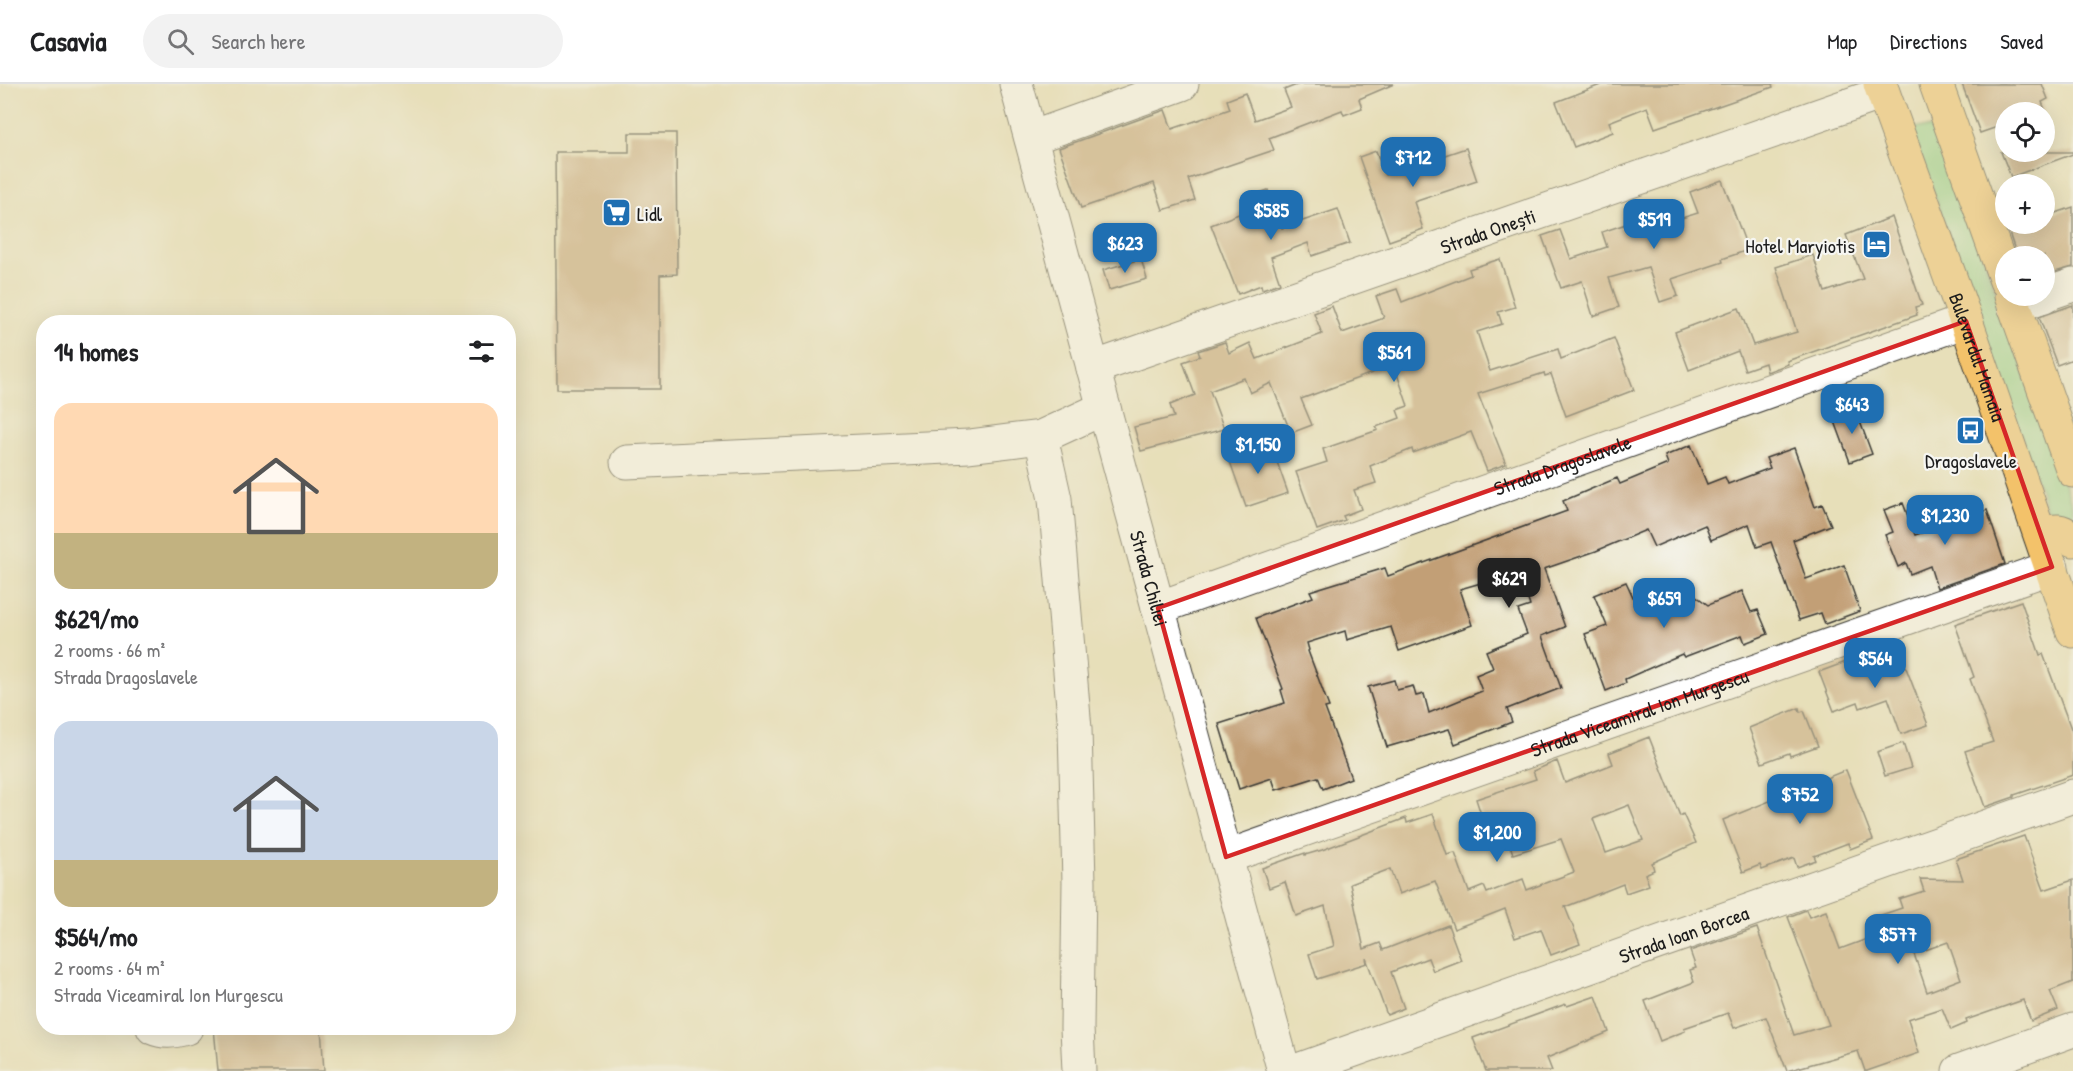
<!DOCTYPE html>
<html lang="en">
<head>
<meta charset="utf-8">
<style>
	:root { --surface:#fff; --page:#f2f2f2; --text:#202124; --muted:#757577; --line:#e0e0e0; --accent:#1f6fb2 }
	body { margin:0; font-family:"Patrick Hand",sans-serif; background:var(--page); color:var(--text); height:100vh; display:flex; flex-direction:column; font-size:22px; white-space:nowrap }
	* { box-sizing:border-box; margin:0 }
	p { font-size:20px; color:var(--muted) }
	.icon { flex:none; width:33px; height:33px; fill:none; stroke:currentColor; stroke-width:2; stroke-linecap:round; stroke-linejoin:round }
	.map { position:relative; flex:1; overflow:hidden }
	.details { position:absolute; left:36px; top:231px; width:480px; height:720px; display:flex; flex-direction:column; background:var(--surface); border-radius:24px; box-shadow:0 6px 24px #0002 }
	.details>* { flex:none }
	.controls { position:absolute; left:1995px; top:18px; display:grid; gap:12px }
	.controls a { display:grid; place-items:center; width:60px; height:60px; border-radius:50%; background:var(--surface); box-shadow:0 6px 24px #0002; font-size:30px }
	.price { position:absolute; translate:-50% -51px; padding:0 14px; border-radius:12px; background:var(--accent); color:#fff; font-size:20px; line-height:39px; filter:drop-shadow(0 2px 3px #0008) }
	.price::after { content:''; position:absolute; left:50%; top:36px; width:18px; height:14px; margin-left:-9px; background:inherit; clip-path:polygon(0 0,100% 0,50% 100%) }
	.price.on { background:#222; color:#fff }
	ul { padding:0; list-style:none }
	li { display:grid; align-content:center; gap:12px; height:318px; padding:0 18px }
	li span { display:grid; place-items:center; height:186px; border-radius:18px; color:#555 }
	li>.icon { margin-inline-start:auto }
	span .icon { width:108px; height:108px; fill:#fffc; stroke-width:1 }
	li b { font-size:26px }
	h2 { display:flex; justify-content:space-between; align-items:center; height:72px; padding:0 18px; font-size:26px }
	header { display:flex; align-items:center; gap:36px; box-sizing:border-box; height:84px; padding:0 30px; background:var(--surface); border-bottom:2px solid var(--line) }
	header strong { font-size:28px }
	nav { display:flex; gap:33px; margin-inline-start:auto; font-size:21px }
	.search { width:420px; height:54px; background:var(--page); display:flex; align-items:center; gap:15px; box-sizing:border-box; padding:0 21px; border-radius:33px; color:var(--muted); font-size:22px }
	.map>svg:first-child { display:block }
	.green { fill:#8bcf89; stroke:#547652; stroke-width:1.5 }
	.building { fill:#c29f76; fill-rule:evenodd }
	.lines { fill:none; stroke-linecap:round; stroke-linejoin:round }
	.minor-casing { stroke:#3a3934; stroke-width:35 }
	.major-casing { stroke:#3a3934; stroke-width:35 }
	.minor { stroke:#fff; stroke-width:33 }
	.major { stroke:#f3c26a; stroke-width:33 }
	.marked { fill:none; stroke:#d62828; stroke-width:4.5; stroke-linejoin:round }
	.labels { text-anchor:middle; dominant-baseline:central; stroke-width:4.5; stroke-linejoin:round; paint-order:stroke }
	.poi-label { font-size:20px; fill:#1c1c1c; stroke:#f6f6f2; text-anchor:start }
	.street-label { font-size:20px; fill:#1c1c1c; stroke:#f6f6f2 }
</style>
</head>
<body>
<header>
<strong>Casavia</strong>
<div class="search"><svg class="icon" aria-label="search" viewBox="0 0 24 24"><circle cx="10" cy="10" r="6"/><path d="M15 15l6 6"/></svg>Search here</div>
<nav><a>Map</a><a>Directions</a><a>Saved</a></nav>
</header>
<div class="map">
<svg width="2073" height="987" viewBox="0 0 2073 987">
	<rect width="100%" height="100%" fill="#f6f6f2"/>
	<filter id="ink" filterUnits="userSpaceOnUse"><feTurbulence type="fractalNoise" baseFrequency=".0167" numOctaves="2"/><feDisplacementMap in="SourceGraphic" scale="12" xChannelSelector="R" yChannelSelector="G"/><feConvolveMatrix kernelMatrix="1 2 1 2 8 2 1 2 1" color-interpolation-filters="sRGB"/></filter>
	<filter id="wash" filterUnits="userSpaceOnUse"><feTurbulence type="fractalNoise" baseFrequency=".008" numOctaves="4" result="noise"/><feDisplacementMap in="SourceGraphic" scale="24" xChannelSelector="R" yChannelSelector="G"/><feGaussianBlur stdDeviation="1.35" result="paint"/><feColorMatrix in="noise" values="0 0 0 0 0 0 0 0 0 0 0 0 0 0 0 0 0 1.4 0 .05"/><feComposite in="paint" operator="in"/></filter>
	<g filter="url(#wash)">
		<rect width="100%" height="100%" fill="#e7dfb9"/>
		<!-- green -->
		<polygon class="green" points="1937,42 2073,424 2073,435 2052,428 2048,429 1910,43 1931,44"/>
		<g id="blocks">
			<!-- building -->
			<g class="building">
				<polygon points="1299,0 1394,0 1359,15 1362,24 1344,31 1342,26 1269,54 1274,66 1188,95 1195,116 1163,126 1154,99 1081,124 1059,64 1165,26 1172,45 1230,25 1227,16 1245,9 1255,36 1291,23 1284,6"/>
				<polygon points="1603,0 1772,0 1773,3 1655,44 1647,23 1609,38 1613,48 1574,63 1556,18"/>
				<polygon points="1962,0 2042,0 2048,15 2042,18 2046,28 2006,28 2006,40 1980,49"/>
				<polygon points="629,49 676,49 677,190 660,191 660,305 557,305 555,68 629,68"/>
				<polygon points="1466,64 1477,97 1414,118 1423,145 1389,157 1359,73 1376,67 1385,91"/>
				<polygon points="2001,68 2073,68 2073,70 2011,93"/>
				<polygon points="1722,96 1748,166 1722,175 1723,178 1672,195 1678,212 1660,218 1648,183 1609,194 1619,223 1593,232 1582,197 1561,204 1542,152 1560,146 1571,175 1607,163 1602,148 1629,139 1633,149 1698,129 1690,108"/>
				<polygon points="1268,106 1282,144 1338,125 1350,159 1312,172 1308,159 1271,173 1280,199 1262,205 1261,201 1238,210 1211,141 1254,124 1250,112"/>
				<polygon points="2073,123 2073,183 2044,191 2044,172 2017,172 2008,146 2026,140 2044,140 2044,133"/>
				<polygon points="1892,133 1922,221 1915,223 1917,231 1787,277 1788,280 1767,288 1765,279 1745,286 1738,267 1689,286 1675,248 1739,224 1753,261 1797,248 1776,183 1813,171 1825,208 1863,195 1846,151"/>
				<polygon points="1141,175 1147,195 1109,206 1103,186"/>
				<polygon points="1500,175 1515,223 1498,228 1502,240 1477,248 1490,287 1558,265 1561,275 1614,254 1634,306 1566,332 1551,290 1545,292 1544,289 1478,310 1506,380 1487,387 1471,348 1413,369 1412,365 1370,382 1376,399 1354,406 1361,425 1343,432 1345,436 1317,446 1296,388 1327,378 1323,365 1378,346 1376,343 1400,334 1397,326 1408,322 1394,281 1301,315 1312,341 1291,349 1271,299 1250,309 1244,294 1210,307 1224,345 1141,367 1134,343 1174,333 1170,321 1195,311 1183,278 1200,272 1198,267 1225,258 1229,269 1250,259 1257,275 1322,250 1314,229 1332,222 1342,249 1384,234 1376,212 1397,205 1402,218 1471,191 1469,185"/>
				<polygon points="2073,221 2073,275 2057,281 2039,233"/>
				<polygon points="1855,324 1872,370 1850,378 1833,332"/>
				<polygon points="1270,358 1288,409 1246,423 1228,372"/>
				<polygon points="1691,361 1707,400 1725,393 1728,400 1770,384 1766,374 1794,364 1815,423 1822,420 1831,441 1793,456 1806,495 1844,481 1860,527 1825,540 1821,529 1799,536 1771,458 1757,463 1749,440 1711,456 1705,441 1654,463 1646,446 1596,467 1544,485 1565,543 1542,552 1561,604 1507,625 1512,638 1455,660 1449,645 1387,663 1368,603 1394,596 1397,606 1413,602 1416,612 1424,610 1429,629 1482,607 1476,591 1493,584 1486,567 1527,550 1518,526 1530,522 1519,488 1460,505 1472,541 1399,567 1391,543 1347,556 1345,547 1307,559 1309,566 1308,567 1329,623 1325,624 1351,694 1323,705 1318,693 1276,706 1272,694 1239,705 1219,640 1285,619 1281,606 1283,605 1256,534 1313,513 1310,507 1385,484 1388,492 1567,427 1563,417 1617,394 1620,400 1668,380 1665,372"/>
				<polygon points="1903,419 1915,451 1987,426 2005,480 1937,504 1930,482 1910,490 1906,479 1898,483 1885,451 1893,448 1884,426"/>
				<polygon points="1626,498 1634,515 1676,499 1679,507 1696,512 1708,521 1742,507 1751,528 1758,526 1768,550 1745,559 1742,551 1684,573 1682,570 1625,595 1626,599 1606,607 1585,550 1607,542 1594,511"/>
				<polygon points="2021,517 2040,571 2043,570 2073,650 2073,691 2014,711 2014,713 1985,723 1965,667 1993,658 1970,595 1974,593 1955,540"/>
				<polygon points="1870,569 1876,586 1903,576 1928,641 1901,650 1888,614 1860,624 1858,618 1834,627 1819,588"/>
				<polygon points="1799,624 1800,628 1804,627 1818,662 1790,672 1789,669 1762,679 1749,644"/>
				<path d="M1649 653 1680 732 1683 730 1696 759 1652 779 1654 786 1645 790 1649 801 1626 809 1623 800 1565 823 1580 860 1551 871 1541 845 1515 854 1505 825 1454 845 1435 797 1399 810 1390 785 1350 800 1364 865 1380 859 1383 866 1448 841 1461 876 1433 887 1428 874 1391 888 1404 924 1387 931 1366 874 1367 879 1317 895 1309 870 1334 862 1325 822 1296 832 1285 798 1269 804 1262 784 1305 769V771L1322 766 1406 734 1407 739 1433 730 1447 771 1455 769 1469 808 1484 802 1487 809 1523 795 1527 806 1574 788 1561 755 1513 770 1507 752 1490 758 1476 715 1536 695 1533 687 1557 677 1565 699 1613 680 1609 669ZM1629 721 1643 756 1606 769 1593 735Z"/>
				<polygon points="1903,659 1911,684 1885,692 1877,668"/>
				<polygon points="1846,686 1873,756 1850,765 1848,759 1814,772 1816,776 1797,783 1794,774 1762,786 1760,781 1743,788 1723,736"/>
				<path d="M2024 752 2044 806 2073 796V898L2050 907 2058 926 2031 937 2023 916 1966 936 1967 939 1951 946 1942 924 1908 935 1919 969 1867 987H1865L1858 967 1787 987 1766 933 1734 944 1728 929 1684 944 1685 947 1660 957 1645 917 1694 898 1690 886 1696 884 1690 867 1757 844 1794 951 1829 941 1788 833 1806 826 1809 833 1826 827 1840 865 1878 851 1872 834 1902 824 1899 815 1924 807 1920 795 1963 796 1956 775ZM1948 858 1961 895 1927 908 1914 870Z"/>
				<polygon points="1596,912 1609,948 1547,974 1552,987 1486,987 1473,954 1566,920 1567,922"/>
				<polygon points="214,944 321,944 324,987 218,987"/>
			</g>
		</g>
	</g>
	<g filter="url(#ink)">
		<use href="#blocks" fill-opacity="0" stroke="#3a3934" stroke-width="1.5"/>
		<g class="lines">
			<defs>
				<g id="minor">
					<path id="s1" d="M1016 0 1284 987"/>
					<polyline points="1031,54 1182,0"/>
					<polyline points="2044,211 2073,201"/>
					<polyline points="2014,222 2044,212"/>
					<path id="s2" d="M1093 284 1883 9"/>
					<polyline points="1041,353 1055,415 1075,645 1079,798 1077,944 1079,987"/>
					<polyline points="627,378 969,362 1041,353 1104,324"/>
					<path id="s3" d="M1158 524 1966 237"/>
					<path id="s4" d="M1226 773 2052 483"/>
					<path d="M153 944C164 949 174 948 186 944"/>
					<path id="s5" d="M1295 987 2073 712"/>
					<polyline points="1959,987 2073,946"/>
				</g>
				<g id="major">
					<path id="s6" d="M1880 0 1966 237 2073 547"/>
					<polyline points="1936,0 2006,197"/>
					<polyline points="2011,212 2073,387"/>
					<path d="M2040 450C2055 446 2062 444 2073 456"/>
				</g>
			</defs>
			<!-- minor casing -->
			<use href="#minor" class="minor-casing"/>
			<!-- major casing -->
			<use href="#major" class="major-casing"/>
			<!-- minor -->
			<use href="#minor" class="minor"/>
			<!-- major -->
			<use href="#major" class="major"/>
		</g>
	</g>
	<!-- marked area -->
	<path d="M0 0H2073V987H0ZM1966 237 2052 483 1226 773 1158 524Z" fill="#e7dfb9" fill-opacity=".55" fill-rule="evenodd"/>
	<path class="marked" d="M1966 237 2052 483 1226 773 1158 524Z"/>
	<!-- icons -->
	<defs>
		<symbol id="supermarket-square" viewBox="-11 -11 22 22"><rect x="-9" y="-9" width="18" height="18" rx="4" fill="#1f6fb2" stroke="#f6f6f2"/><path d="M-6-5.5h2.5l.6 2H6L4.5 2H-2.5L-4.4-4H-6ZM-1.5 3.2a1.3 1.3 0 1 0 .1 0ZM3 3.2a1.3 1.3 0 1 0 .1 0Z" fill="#fff"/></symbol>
		<symbol id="hotel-square" viewBox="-11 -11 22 22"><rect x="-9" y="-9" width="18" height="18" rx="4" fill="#1f6fb2" stroke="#f6f6f2"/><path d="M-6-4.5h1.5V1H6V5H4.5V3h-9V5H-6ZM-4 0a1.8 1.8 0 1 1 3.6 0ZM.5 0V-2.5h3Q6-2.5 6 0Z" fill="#fff"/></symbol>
		<symbol id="bus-square" viewBox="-11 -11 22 22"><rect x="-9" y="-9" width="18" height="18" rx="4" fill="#1f6fb2" stroke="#f6f6f2"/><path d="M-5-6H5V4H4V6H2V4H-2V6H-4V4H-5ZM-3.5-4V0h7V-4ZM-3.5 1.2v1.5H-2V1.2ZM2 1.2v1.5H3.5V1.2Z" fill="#fff"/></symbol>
	</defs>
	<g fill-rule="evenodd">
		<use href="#supermarket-square" x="600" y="112" width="33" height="33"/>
		<use href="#hotel-square" x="1860" y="144" width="33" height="33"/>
		<use href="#bus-square" x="1954" y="330" width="33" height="33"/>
	</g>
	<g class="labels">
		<!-- poi labels -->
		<g class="poi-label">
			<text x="637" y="129">Lidl</text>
			<text x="1855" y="161" text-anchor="end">Hotel Maryiotis</text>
			<text x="1971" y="376" text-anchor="middle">Dragoslavele</text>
		</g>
		<!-- street labels -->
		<g class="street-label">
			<text stroke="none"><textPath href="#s2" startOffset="418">Strada Onești</textPath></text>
			<text stroke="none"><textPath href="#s6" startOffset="290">Bulevardul Mamaia</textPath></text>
			<text stroke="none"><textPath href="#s3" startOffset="429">Strada Dragoslavele</textPath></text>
			<text stroke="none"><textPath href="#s1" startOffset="512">Strada Chiliei</textPath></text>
			<text stroke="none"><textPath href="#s4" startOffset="438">Strada Viceamiral Ion Murgescu</textPath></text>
			<text stroke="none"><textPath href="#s5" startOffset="412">Strada Ioan Borcea</textPath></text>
		</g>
	</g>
</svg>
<div class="controls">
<a><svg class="icon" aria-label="locate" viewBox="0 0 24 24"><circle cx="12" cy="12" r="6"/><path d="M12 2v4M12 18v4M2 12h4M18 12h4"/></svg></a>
<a>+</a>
<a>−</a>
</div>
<b class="price" style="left:1413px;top:104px">$712</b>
<b class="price" style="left:1271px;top:157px">$585</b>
<b class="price" style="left:1654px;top:166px">$519</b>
<b class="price" style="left:1125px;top:190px">$623</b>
<b class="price" style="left:1394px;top:299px">$561</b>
<b class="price" style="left:1852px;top:351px">$643</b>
<b class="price" style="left:1258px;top:391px">$1,150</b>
<b class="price" style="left:1945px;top:462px">$1,230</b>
<b class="price on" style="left:1509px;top:525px">$629</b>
<b class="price" style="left:1664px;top:545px">$659</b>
<b class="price" style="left:1875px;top:605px">$564</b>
<b class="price" style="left:1800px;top:741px">$752</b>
<b class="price" style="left:1497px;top:779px">$1,200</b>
<b class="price" style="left:1898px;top:881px">$577</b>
<section class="details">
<h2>14 homes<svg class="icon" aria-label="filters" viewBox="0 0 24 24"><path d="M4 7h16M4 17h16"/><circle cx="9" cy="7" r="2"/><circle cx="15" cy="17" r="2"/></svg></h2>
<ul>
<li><span style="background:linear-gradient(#ffd9b3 70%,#c2b280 0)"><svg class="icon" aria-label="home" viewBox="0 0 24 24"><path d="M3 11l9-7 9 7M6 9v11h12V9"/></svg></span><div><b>$629/mo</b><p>2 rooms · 66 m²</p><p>Strada Dragoslavele</p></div></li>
<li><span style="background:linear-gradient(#c9d6e8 75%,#c2b280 0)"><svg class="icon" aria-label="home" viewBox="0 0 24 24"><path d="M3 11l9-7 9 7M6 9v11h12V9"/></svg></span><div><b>$564/mo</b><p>2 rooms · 64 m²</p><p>Strada Viceamiral Ion Murgescu</p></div></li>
</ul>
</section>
</div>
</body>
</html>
